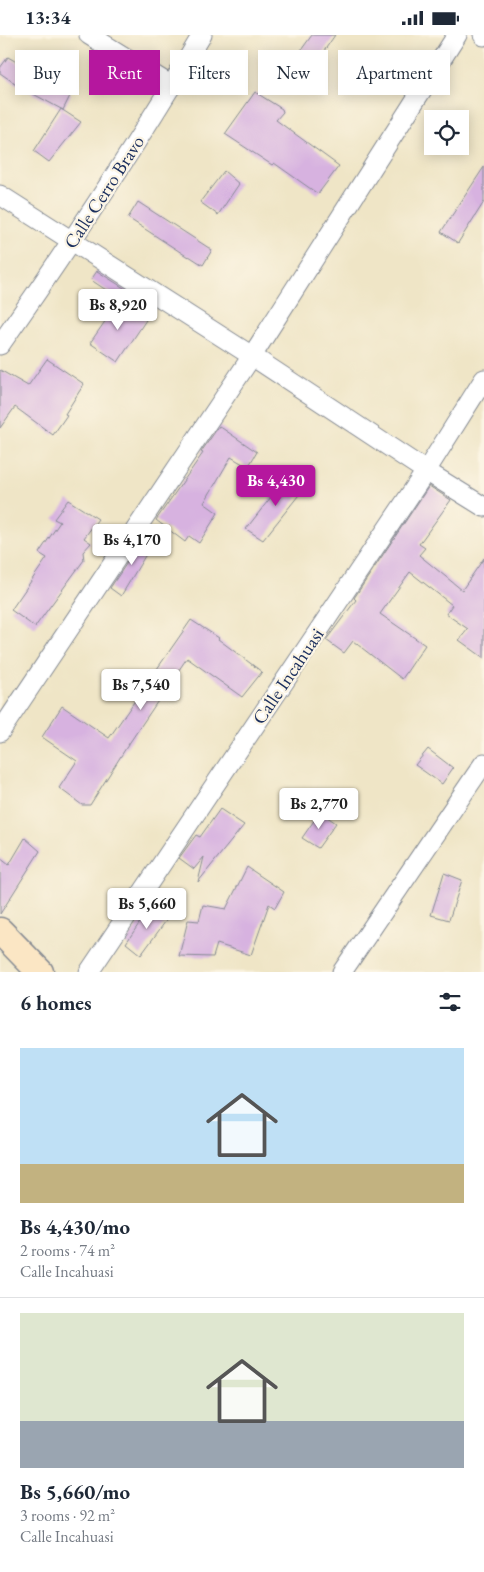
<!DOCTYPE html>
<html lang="en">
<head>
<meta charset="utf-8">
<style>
	:root { --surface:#fff; --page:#f2f2f3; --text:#1f2937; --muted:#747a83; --line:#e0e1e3; --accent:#b5179e }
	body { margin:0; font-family:"EB Garamond",serif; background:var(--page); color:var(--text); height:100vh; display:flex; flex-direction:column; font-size:19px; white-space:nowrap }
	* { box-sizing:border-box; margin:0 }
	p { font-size:16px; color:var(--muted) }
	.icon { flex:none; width:28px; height:28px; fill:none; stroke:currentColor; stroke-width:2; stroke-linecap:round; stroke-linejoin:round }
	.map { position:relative; height:937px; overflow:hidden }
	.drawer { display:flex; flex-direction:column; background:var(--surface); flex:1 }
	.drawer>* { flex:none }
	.guide { position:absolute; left:15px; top:15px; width:455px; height:45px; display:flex; gap:10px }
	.fabs { position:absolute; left:424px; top:75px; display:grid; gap:10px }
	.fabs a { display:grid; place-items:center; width:45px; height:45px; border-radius:0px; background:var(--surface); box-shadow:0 2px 12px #0003; font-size:25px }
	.price { position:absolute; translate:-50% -42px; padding:0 11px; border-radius:5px; background:#fff; color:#222; font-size:16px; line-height:32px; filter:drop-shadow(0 1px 2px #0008) }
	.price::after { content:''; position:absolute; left:50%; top:30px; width:15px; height:11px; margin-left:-8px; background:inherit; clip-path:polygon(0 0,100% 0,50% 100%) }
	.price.current { background:var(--accent); color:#fff }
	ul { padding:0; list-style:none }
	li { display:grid; align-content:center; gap:10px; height:265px; padding:0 20px }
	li+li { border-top:1px solid var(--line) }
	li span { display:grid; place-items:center; height:155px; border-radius:0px; color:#555 }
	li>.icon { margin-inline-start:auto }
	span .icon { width:90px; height:90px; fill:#fffc; stroke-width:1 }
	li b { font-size:21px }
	h2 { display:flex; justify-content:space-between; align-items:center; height:60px; padding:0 20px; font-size:21px }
	.pill { padding:0 18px; border-radius:0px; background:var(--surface); box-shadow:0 2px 12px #0003; font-size:18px; line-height:45px }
	.pill.current { background:var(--accent); color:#fff }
	.status { display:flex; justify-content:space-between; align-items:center; height:35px; padding:0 25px; background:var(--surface); direction:ltr }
	.status svg { height:14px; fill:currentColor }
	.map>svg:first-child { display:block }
	.building { fill:#d7b2e0 }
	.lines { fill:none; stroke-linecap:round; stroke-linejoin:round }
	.street-casing { stroke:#858a92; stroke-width:21 }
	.secondary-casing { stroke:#858a92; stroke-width:29 }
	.street { stroke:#fff; stroke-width:19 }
	.secondary { stroke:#fbe6c4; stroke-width:26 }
	.labels { text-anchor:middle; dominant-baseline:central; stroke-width:4.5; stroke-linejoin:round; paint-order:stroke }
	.street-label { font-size:19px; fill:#1b2f5e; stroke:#fcf5e5 }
</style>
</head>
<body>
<div class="status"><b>13:34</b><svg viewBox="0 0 49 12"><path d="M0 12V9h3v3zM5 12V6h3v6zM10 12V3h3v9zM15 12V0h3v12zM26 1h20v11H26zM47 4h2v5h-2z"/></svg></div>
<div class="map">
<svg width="484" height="937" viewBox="0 0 484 937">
	<rect width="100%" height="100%" fill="#fcf5e5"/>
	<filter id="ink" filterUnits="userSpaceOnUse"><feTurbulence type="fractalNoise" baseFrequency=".02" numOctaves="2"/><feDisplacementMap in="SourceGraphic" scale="10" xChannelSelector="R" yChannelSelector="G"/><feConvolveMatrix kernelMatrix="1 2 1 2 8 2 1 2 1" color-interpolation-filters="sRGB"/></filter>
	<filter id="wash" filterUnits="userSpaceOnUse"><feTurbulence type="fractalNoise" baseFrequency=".0096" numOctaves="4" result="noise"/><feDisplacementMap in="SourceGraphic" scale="20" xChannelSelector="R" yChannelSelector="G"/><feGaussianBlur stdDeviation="1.12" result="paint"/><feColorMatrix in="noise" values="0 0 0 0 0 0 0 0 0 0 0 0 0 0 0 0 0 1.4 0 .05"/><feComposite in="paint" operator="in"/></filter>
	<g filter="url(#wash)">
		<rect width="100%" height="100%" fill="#efe5c6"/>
		<g id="blocks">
			<!-- building -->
			<g class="building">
				<polygon points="312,0 335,0 315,29 299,18"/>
				<polygon points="8,22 71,59 63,75 13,48 13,47 0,38 0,33"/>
				<polygon points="255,57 282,74 283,77 276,85 339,131 318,159 274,128 272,130 225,99"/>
				<polygon points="61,74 81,87 49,127 34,116"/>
				<polygon points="484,132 484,167 458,208 441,197"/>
				<polygon points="224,136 239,149 218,180 200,167"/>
				<polygon points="138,167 212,215 203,230 189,221 188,222 128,183"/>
				<polygon points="97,236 154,272 147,282 91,245"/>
				<polygon points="120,265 146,285 118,327 90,308"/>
				<polygon points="47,324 84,349 65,379 67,380 53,400 15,372 0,393 0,335 28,351"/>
				<polygon points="219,391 257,417 248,432 231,422 204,468 218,478 199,508 189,501 185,507 156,485 203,418 201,417"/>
				<polygon points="289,439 306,451 263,505 246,494"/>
				<polygon points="429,451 451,465 419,509 425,513 419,520 462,555 484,523 484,623 459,605 468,594 446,579 452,570 410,537 380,579 425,610 402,644 353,606 344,618 326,605 356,565 354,563"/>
				<polygon points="68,465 98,484 84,503 91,508 83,517 84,525 35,592 11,575 47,523 39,518 60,487 54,484"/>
				<polygon points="145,501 154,506 121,561 110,553"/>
				<polygon points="191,585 219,603 218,604 262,637 242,662 187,623 126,713 90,770 82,770 59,753 77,726 42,702 62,671 109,703"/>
				<polygon points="428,714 453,733 442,749 415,730"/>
				<polygon points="220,774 244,790 198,847 204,822 194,834 179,823 196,800 200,802"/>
				<polygon points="320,777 336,788 318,813 302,803"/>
				<polygon points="25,803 40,816 0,879 0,823 9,830"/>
				<polygon points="247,832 284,857 275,873 269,869 251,920 217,909 213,922 179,921 188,885 199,886 203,870 226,874"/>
				<polygon points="444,838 462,845 449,885 431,880"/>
				<polygon points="151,871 168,883 141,920 126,908"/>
			</g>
		</g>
	</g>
	<g filter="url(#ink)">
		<use href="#blocks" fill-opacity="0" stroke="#858a92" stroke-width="1"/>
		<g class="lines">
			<defs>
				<g id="street">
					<polyline points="89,0 172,51"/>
					<polyline points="483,0 484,1"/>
					<polyline points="0,160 252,321 426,436 484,472"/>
					<path d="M0 310C71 209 139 106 202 0"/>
					<polyline points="0,697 252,321 457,0"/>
					<polyline points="89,937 426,436 484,344"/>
					<polyline points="342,937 484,728"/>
				</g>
				<polyline id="secondary" points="0,896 40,937"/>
			</defs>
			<!-- street casing -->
			<use href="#street" class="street-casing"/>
			<!-- secondary casing -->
			<use href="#secondary" class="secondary-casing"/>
			<!-- street -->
			<use href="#street" class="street"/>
			<!-- secondary -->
			<use href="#secondary" class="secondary"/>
		</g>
	</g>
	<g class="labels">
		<!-- street labels -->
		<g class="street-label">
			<text transform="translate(104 157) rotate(-57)">Calle Cerro Bravo</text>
			<text transform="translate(288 641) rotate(-56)">Calle Incahuasi</text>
		</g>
	</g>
</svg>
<div class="fabs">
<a><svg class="icon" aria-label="locate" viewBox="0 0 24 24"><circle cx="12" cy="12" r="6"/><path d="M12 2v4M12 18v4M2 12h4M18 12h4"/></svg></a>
</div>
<b class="price" style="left:118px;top:296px">Bs 8,920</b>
<b class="price current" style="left:276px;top:472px">Bs 4,430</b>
<b class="price" style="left:132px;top:531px">Bs 4,170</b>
<b class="price" style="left:141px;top:676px">Bs 7,540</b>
<b class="price" style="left:319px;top:795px">Bs 2,770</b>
<b class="price" style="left:147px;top:895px">Bs 5,660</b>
<div class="guide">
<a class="pill">Buy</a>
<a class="pill current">Rent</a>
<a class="pill">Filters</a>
<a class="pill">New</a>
<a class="pill">Apartment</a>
</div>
</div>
<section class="drawer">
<h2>6 homes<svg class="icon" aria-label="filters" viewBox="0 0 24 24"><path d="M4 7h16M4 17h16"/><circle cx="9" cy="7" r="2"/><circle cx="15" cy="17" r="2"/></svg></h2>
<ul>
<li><span style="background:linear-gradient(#bfe0f5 75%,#c2b280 0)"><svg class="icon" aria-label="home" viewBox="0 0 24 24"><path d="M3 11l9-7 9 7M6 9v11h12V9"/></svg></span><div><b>Bs 4,430/mo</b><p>2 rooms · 74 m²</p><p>Calle Incahuasi</p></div></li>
<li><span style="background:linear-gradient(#dfe7d0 70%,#9aa5b1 0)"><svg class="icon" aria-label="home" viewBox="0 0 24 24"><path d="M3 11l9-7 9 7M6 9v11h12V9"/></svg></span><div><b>Bs 5,660/mo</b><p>3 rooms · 92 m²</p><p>Calle Incahuasi</p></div></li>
</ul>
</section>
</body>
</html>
